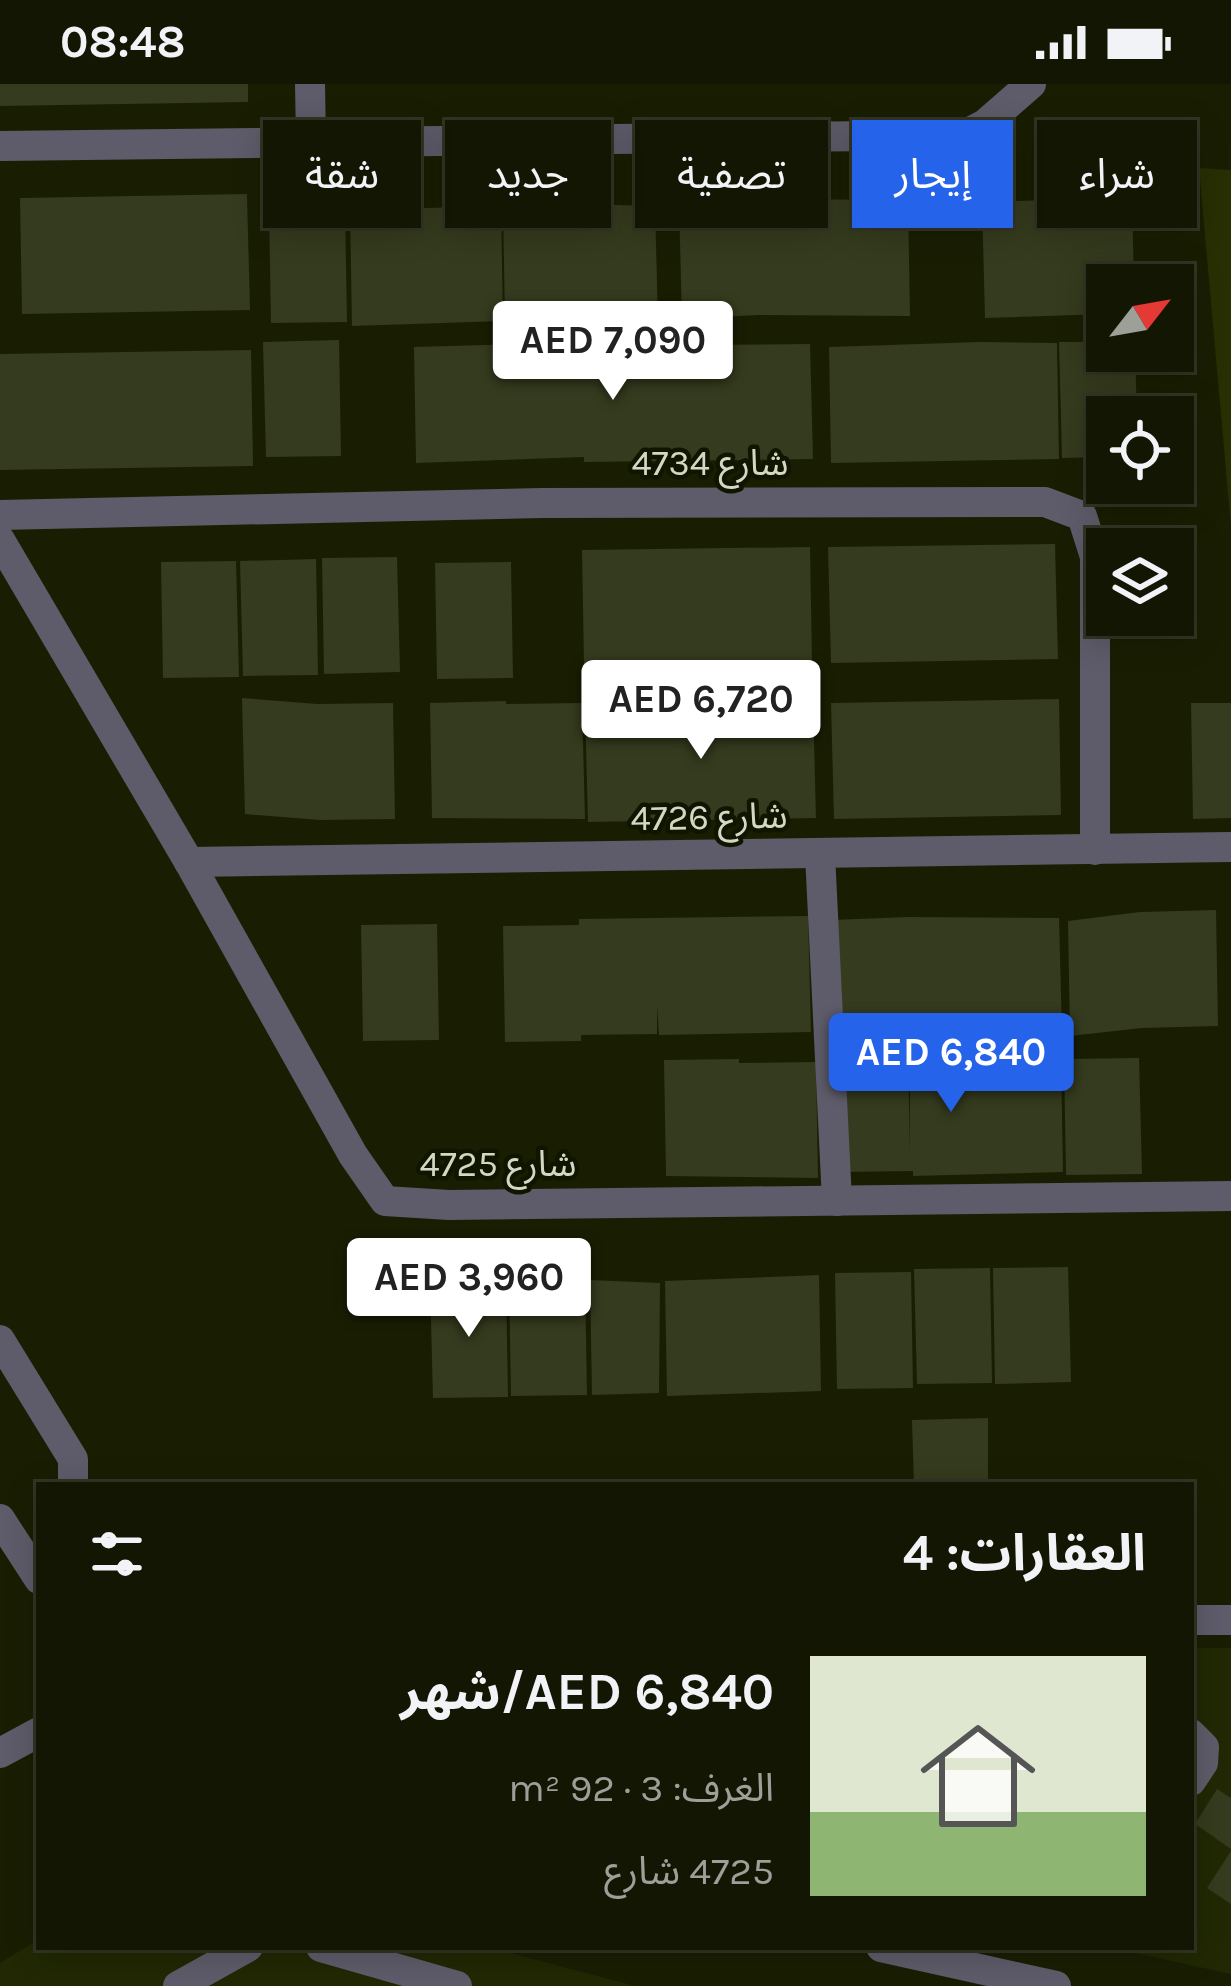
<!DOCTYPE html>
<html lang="ar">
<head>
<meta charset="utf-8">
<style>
	:root { --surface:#131602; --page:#1c1f0c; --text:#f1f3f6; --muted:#9d9f99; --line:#323524; --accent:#2563eb }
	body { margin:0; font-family:Karla,"Noto Sans Arabic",sans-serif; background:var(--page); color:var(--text); direction:rtl; height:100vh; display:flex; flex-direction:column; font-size:45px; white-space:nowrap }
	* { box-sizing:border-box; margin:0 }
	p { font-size:39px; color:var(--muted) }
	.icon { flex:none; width:66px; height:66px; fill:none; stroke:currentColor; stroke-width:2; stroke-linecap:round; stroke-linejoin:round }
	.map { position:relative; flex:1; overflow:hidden; direction:ltr }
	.panel { position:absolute; left:36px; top:1398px; width:1158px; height:468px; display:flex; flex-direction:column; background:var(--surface); border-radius:0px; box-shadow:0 6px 30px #0003,0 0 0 3px var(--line); direction:rtl }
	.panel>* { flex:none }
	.banner { position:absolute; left:36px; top:36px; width:1161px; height:108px; direction:rtl; display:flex; gap:24px }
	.needle { width:78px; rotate:59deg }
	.tools { position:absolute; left:1086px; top:180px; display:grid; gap:24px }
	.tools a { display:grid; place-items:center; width:108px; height:108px; border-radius:0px; background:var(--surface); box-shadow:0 6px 30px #0003,0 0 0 3px var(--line); font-size:60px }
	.price { position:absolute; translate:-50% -102px; padding:0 27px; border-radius:12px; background:#fff; color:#222; font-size:39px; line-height:78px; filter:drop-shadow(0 3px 6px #0008) }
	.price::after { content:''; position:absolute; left:50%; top:72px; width:36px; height:27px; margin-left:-18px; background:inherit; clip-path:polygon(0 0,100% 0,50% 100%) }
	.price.active { background:var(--accent); color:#fff }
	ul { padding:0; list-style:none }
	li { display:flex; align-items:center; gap:36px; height:300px; padding:0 48px }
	li span { display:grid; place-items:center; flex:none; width:336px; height:240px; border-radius:0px; color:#555 }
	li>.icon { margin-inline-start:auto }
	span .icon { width:144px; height:144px; fill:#fffc; stroke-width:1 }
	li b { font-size:51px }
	h2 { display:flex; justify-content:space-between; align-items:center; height:144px; padding:0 48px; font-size:51px }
	.tag { padding:0 42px; border-radius:0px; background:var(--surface); box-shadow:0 6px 30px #0003,0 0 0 3px var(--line); font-size:42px; line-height:108px }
	.tag.active { background:var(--accent); color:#fff }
	.status { display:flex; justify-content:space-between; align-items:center; height:84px; padding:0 60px; background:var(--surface); direction:ltr }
	.status svg { height:33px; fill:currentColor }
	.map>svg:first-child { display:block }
	.built { fill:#212803 }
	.green { fill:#282f03 }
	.building { fill:#353b1e }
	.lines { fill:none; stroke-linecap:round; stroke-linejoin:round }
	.minor { stroke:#5e5c6a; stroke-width:30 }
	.labels { text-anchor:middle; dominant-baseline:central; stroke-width:9; stroke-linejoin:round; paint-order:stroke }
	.street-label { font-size:36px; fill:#d3d7c6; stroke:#101500 }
</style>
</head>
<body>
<div class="status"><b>08:48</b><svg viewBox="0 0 49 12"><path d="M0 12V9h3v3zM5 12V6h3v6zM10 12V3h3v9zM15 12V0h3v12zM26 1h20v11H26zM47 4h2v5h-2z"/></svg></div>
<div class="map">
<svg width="1231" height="1902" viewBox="0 0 1231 1902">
	<rect width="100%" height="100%" fill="#191e03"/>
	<!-- built -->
	<g class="built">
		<polygon points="1191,1564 1231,1564 1231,1890 1107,1863 1191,1863"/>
		<polygon points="39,1855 39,1863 488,1863 635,1902 0,1902 0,1879"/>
	</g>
	<!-- green -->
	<polygon class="green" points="1199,84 1231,86 1231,442"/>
	<!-- building -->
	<g class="building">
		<polygon points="0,0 248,0 248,18 0,22"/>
		<polygon points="247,110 250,226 22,230 20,114"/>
		<polygon points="1132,114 1134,201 1107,201 1107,230 985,234 982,118"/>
		<polygon points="756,115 908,116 910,232 758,231 682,235 679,119"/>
		<polygon points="579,120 655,122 658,237 505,237 503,121"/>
		<polygon points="501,122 503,237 352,242 350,126"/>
		<polygon points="345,123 347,238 271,239 269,124"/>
		<polygon points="339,256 341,372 266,373 263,258"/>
		<polygon points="581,258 581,262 810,260 813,375 584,378 584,373 416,379 414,263"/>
		<polygon points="980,258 1057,259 1059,375 831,379 829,263"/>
		<polygon points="1059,258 1107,258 1107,267 1135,267 1137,333 1107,333 1107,373 1062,374"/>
		<polygon points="251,266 253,382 0,386 0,270"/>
		<polygon points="1055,460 1058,575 831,579 828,463"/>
		<polygon points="810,463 812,578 584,582 582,466"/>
		<polygon points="397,473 400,588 324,590 322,474"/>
		<polygon points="316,475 318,591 243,592 240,477"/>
		<polygon points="236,477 239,593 163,594 161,478"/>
		<polygon points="511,478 513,594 437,595 435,479"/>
		<polygon points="242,614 317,620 393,619 395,735 320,736 245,730"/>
		<polygon points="1059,615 1061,731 834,735 831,619"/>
		<polygon points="506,617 506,620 582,619 585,735 432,734 430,619"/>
		<polygon points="813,618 816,734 588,738 585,622"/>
		<polygon points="1191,619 1231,619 1231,734 1193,735"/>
		<polygon points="1216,826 1218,942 1142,944 1070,952 1068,837 1140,828"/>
		<polygon points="808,832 811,948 659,951 657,921 657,950 581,951 581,957 505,958 503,842 579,841 579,835"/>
		<polygon points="909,833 1059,834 1062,949 835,952 832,836"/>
		<polygon points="437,840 439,956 363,957 361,841"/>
		<polygon points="908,971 910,1067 910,976 1061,972 1063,1088 913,1092 913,1087 840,1088 837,973"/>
		<polygon points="1139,974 1142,1090 1066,1091 1064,975"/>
		<polygon points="739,975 739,979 816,978 818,1094 666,1092 664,976"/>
		<polygon points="1068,1183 1071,1298 995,1300 993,1184"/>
		<polygon points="990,1184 992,1299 917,1300 914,1185"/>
		<polygon points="911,1188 913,1304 837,1305 835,1189"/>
		<polygon points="819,1191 821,1307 667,1312 665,1197"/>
		<polygon points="585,1195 587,1311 511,1312 509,1197"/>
		<polygon points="590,1196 660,1199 659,1309 592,1311"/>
		<polygon points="506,1198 508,1313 433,1314 430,1199"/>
		<polygon points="988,1334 988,1401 914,1401 912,1336"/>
		<polygon points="1217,1705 1231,1714 1231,1765 1195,1740"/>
		<polygon points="1231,1767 1231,1820 1207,1804"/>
	</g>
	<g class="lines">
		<!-- minor -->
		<g class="minor">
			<polyline points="310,0 311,56"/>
			<polyline points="0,62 964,51 985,40 1031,0"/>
			<polyline points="0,431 542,419 1045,418 1082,432 1095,473 1095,766"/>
			<polyline points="0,456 189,778 353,1071 385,1117 449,1121 1231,1112"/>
			<polyline points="820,770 837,1117"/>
			<polyline points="189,778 1231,763"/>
			<polyline points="0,1256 73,1375 73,1401"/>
			<polyline points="0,1435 39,1495"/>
			<polyline points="1191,1536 1231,1536"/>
			<polyline points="1191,1650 1204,1663 1203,1679 1191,1697"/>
			<polyline points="0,1669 39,1648"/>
			<polyline points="321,1863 457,1902"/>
			<polyline points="881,1863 1056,1902"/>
			<polyline points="178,1902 248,1863"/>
		</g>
	</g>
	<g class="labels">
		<!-- street labels -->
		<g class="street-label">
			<text x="710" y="379">4734 شارع</text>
			<text transform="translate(709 733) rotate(-1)">4726 شارع</text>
			<text x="498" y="1080">4725 شارع</text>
		</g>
	</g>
</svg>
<div class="tools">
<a><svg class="needle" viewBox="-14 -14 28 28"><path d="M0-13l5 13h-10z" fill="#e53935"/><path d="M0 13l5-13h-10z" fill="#9d9f99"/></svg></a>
<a><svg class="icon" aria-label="locate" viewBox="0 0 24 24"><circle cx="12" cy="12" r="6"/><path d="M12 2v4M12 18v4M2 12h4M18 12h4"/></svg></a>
<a><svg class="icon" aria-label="layers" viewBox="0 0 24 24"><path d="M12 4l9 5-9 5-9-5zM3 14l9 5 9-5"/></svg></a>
</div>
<b class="price" style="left:613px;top:319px">AED 7,090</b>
<b class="price" style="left:701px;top:678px">AED 6,720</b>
<b class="price active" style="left:951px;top:1031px">AED 6,840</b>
<b class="price" style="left:469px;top:1256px">AED 3,960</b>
<div class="banner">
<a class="tag">شراء</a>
<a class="tag active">إيجار</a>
<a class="tag">تصفية</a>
<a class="tag">جديد</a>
<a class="tag">شقة</a>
</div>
<section class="panel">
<h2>العقارات: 4<svg class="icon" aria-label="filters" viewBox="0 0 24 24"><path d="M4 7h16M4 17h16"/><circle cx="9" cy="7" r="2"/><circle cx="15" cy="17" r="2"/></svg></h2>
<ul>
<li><span style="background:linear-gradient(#dfe7d0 65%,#8fb573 0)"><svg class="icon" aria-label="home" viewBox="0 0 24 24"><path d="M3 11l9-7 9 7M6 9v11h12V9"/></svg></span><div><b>AED 6,840/شهر</b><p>الغرف: 3 · 92 m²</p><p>4725 شارع</p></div></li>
</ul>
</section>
</div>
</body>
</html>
